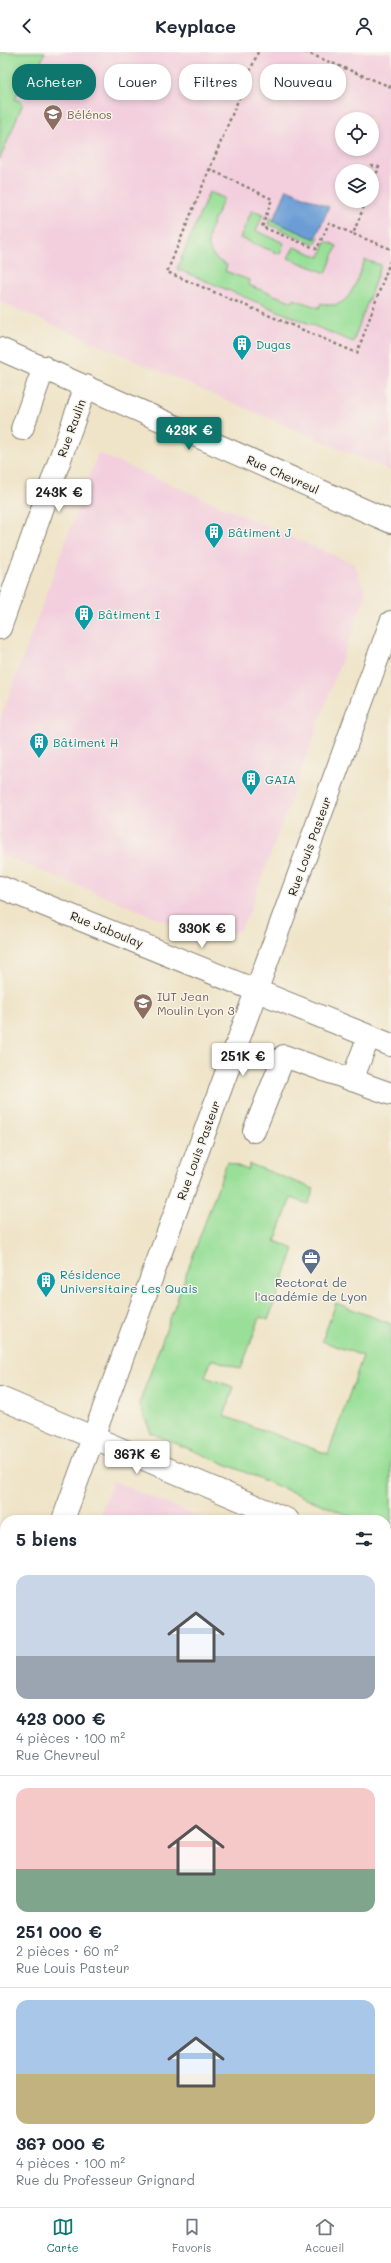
<!DOCTYPE html>
<html lang="fr">
<head>
<meta charset="utf-8">
<style>
	:root { --surface:#fff; --page:#f6f6f7; --text:#1f2937; --muted:#747a83; --line:#e0e1e3; --accent:#0f766e }
	body { margin:0; font-family:Mali,sans-serif; background:var(--page); color:var(--text); height:100vh; display:flex; flex-direction:column; font-size:15px; white-space:nowrap }
	* { box-sizing:border-box; margin:0 }
	p { font-size:13px; color:var(--muted) }
	.icon { flex:none; width:22px; height:22px; fill:none; stroke:currentColor; stroke-width:2; stroke-linecap:round; stroke-linejoin:round }
	.map { position:relative; flex:1; overflow:hidden }
	.panel { position:absolute; left:0px; top:1463px; width:391px; height:692px; display:flex; flex-direction:column; background:var(--surface); border-radius:16px 16px 0 0; box-shadow:0 2px 6px #0003 }
	.panel>* { flex:none }
	.hud { position:absolute; left:12px; top:12px; width:367px; height:36px; display:flex; gap:8px }
	.fabs { position:absolute; left:335px; top:60px; display:grid; gap:8px }
	.fabs a { display:grid; place-items:center; width:44px; height:44px; border-radius:50%; background:var(--surface); box-shadow:0 2px 6px #0003; font-size:20px }
	.price { position:absolute; translate:-50% -34px; padding:0 9px; border-radius:4px; background:#fff; color:#222; font-size:13px; line-height:26px; filter:drop-shadow(0 1px 2px #0008) }
	.price::after { content:''; position:absolute; left:50%; top:24px; width:12px; height:9px; margin-left:-6px; background:inherit; clip-path:polygon(0 0,100% 0,50% 100%) }
	.price.current { background:var(--accent); color:#fff }
	ul { padding:0; list-style:none }
	li { display:grid; align-content:center; gap:8px; height:212px; padding:0 16px }
	li+li { border-top:1px solid var(--line) }
	li span { display:grid; place-items:center; height:124px; border-radius:12px; color:#555 }
	li>.icon { margin-inline-start:auto }
	span .icon { width:72px; height:72px; fill:#fffc; stroke-width:1 }
	li b { font-size:17px }
	h2 { display:flex; justify-content:space-between; align-items:center; height:48px; padding:0 16px; font-size:17px }
	.tag { padding:0 14px; border-radius:16px; background:var(--surface); box-shadow:0 2px 6px #0003; font-size:14px; line-height:36px }
	.tag.current { background:var(--accent); color:#fff }
	header { display:flex; justify-content:space-between; align-items:center; height:52px; padding:0 16px; background:var(--surface); font-size:18px; font-weight:700 }
	.dock { display:flex; justify-content:space-around; align-items:center; height:56px; border-top:1px solid var(--line); background:var(--surface); font-size:11px; color:var(--muted) }
	.dock a { display:grid; justify-items:center; gap:2px }
	.dock .current { color:var(--accent) }
	.map>svg:first-child { display:block }
	.built { fill:#f3cfde; fill-rule:evenodd }
	.green { fill:#99df98; stroke:#5a7e5a }
	.water { fill:#6a9dd5; stroke:#435c78 }
	.lines { fill:none; stroke-linecap:round; stroke-linejoin:round }
	.minor-casing { stroke:#868072; stroke-width:24 }
	.major-casing { stroke:#868072; stroke-width:24 }
	.path { stroke:#868072; stroke-width:2.5; stroke-dasharray:3 3; stroke-linecap:butt }
	.minor { stroke:#fff; stroke-width:22 }
	.major { stroke:#fff; stroke-width:22 }
	.tram { stroke:#1c1c1c; stroke-width:1 }
	.labels { text-anchor:middle; dominant-baseline:central; stroke-width:3; stroke-linejoin:round; paint-order:stroke }
	.education-label { font-size:12px; fill:#785e54; stroke:#f7f3e8; text-anchor:start }
	.culture-label { font-size:12px; fill:#0d838f; stroke:#f7f3e8; text-anchor:start }
	.street-label { font-size:12px; fill:#1c1c1c; stroke:#f7f3e8 }
	.service-label { font-size:12px; fill:#4e5e75; stroke:#f7f3e8 }
</style>
</head>
<body>
<header><svg class="icon" aria-label="back" viewBox="0 0 24 24"><path d="M15 5l-7 7 7 7"/></svg>Keyplace<svg class="icon" aria-label="person" viewBox="0 0 24 24"><circle cx="12" cy="8" r="4"/><path d="M4 21q1-7 8-7t8 7"/></svg></header>
<div class="map">
<svg width="391" height="2155" viewBox="0 0 391 2155">
	<rect width="100%" height="100%" fill="#f7f3e8"/>
	<filter id="ink" filterUnits="userSpaceOnUse"><feTurbulence type="fractalNoise" baseFrequency=".025" numOctaves="2"/><feDisplacementMap in="SourceGraphic" scale="8" xChannelSelector="R" yChannelSelector="G"/><feConvolveMatrix kernelMatrix="1 2 1 2 8 2 1 2 1" color-interpolation-filters="sRGB"/></filter>
	<filter id="wash" filterUnits="userSpaceOnUse"><feTurbulence type="fractalNoise" baseFrequency=".012" numOctaves="4" result="noise"/><feDisplacementMap in="SourceGraphic" scale="16" xChannelSelector="R" yChannelSelector="G"/><feGaussianBlur stdDeviation="0.9" result="paint"/><feColorMatrix in="noise" values="0 0 0 0 0 0 0 0 0 0 0 0 0 0 0 0 0 1.4 0 .05"/><feComposite in="paint" operator="in"/></filter>
	<g filter="url(#wash)">
		<rect width="100%" height="100%" fill="#efe4c8"/>
		<!-- built -->
		<g class="built">
			<path d="M0 0H391V419L0 250ZM342 67H372V97H342ZM342 119H372V149H342Z"/>
			<polygon points="98,401 354,512 366,541 250,859 240,877 223,886 202,884 0,802 0,668"/>
			<polygon points="113,1429 180,1457 205,1468 98,1468"/>
			<polygon points="386,1543 391,1546 391,1697 386,1711"/>
			<polygon points="5,1725 5,1835 0,1833 0,1739"/>
			<polygon points="0,1982 5,1983 5,2150 227,2150 226,2155 0,2155"/>
		</g>
		<!-- green -->
		<g class="green">
			<polygon points="0,0 45,0 29,39 20,35 15,47 23,51 0,107"/>
			<path d="M209 140 224 146C214 170 193 199 227 213L225 219 249 228 248 233 293 250 294 247 319 256 321 251C350 262 356 228 365 208L381 213 353 290 177 217Z"/>
			<polygon points="252,158 263,162 256,179 284,191 280,202 240,186"/>
			<polygon points="271,165 274,166 273,169 315,187 316,184 319,185 315,192 268,172"/>
			<polygon points="326,189 337,194 326,221 288,206 294,195 320,205"/>
			<polygon points="227,1110 248,1118 250,1112 314,1137 308,1152 291,1146 275,1189 294,1197 268,1268 260,1265 241,1317 212,1307 205,1325 234,1335 224,1364 328,1402 363,1304 322,1289 336,1251 391,1272 391,1481 386,1479 386,1468 359,1468 151,1381 139,1352"/>
		</g>
		<!-- water -->
		<polygon class="water" points="287,137 329,155 315,187 273,169"/>
	</g>
	<g filter="url(#ink)">
		<g class="lines">
			<defs>
				<g id="minor">
					<polyline points="0,297 391,470"/>
					<polyline points="22,377 44,315"/>
					<polyline points="0,576 86,334"/>
					<polyline points="0,835 391,993"/>
					<polyline points="352,1028 391,1042"/>
					<polyline points="254,1079 284,1004 352,1028 369,984"/>
					<polyline points="0,1346 288,1468"/>
					<polyline points="63,1468 391,570"/>
					<polyline points="386,1509 391,1512"/>
					<polyline points="0,1640 5,1626"/>
					<polyline points="386,1825 391,1811"/>
					<polyline points="266,2155 268,2150"/>
				</g>
				<g id="major">
					<polyline points="0,1940 5,1942"/>
					<polyline points="386,2069 391,2070"/>
				</g>
			</defs>
			<!-- minor casing -->
			<use href="#minor" class="minor-casing"/>
			<!-- major casing -->
			<use href="#major" class="major-casing"/>
			<!-- path -->
			<g class="path">
				<polyline points="258,0 167,220 357,301 391,207"/>
				<polyline points="305,0 391,35"/>
				<polyline points="209,117 272,147 262,175 317,197 329,171 353,182"/>
				<polyline points="367,119 372,114 379,115 372,134"/>
				<polyline points="366,149 353,182 391,197"/>
			</g>
			<!-- minor -->
			<use href="#minor" class="minor"/>
			<!-- major -->
			<use href="#major" class="major"/>
			<!-- tram -->
			<g class="tram">
				<polyline points="0,1880 5,1881"/>
				<polyline points="0,1897 5,1899"/>
				<polyline points="386,2010 391,2011"/>
				<polyline points="386,2026 391,2027"/>
			</g>
		</g>
	</g>
	<!-- icons -->
	<defs>
		<symbol id="university-pin" viewBox="-11 -11 22 30"><path d="M0 17L-7.5 6A9.5 9.5 0 1 1 7.5 6Z" fill="#8d6e63" stroke="#f7f3e8"/><path d="M0-5L7-2L0 1L-7-2ZM-4 1L0 2.5L4 1V4Q0 6-4 4Z" fill="#fff"/></symbol>
		<symbol id="building-pin" viewBox="-11 -11 22 30"><path d="M0 17L-7.5 6A9.5 9.5 0 1 1 7.5 6Z" fill="#0f9aa8" stroke="#f7f3e8"/><path d="M-4-6H4V6H1V3H-1V6H-4ZM-2.5-4.3h1.7v1.8h-1.7ZM.8-4.3h1.7v1.8H.8ZM-2.5-1h1.7V.8h-1.7ZM.8-1h1.7V.8H.8Z" fill="#fff"/></symbol>
		<symbol id="office-pin" viewBox="-11 -11 22 30"><path d="M0 17L-7.5 6A9.5 9.5 0 1 1 7.5 6Z" fill="#5c6f8a" stroke="#f7f3e8"/><path d="M-6-3h4V-5.5h4V-3h4V5H-6ZM-1-4.5V-3h2v-1.5ZM-6 0V1H6V0Z" fill="#fff"/></symbol>
	</defs>
	<g fill-rule="evenodd">
		<use href="#university-pin" x="42" y="51" width="22" height="30"/>
		<use href="#building-pin" x="231" y="281" width="22" height="30"/>
		<use href="#building-pin" x="203" y="469" width="22" height="30"/>
		<use href="#building-pin" x="73" y="551" width="22" height="30"/>
		<use href="#building-pin" x="28" y="679" width="22" height="30"/>
		<use href="#building-pin" x="240" y="716" width="22" height="30"/>
		<use href="#university-pin" x="132" y="940" width="22" height="30"/>
		<use href="#office-pin" x="300" y="1195" width="22" height="30"/>
		<use href="#building-pin" x="35" y="1218" width="22" height="30"/>
	</g>
	<g class="labels">
		<!-- education labels -->
		<g class="education-label">
			<text x="67" y="62">Bélénos</text>
			<text x="157" y="944">IUT Jean<tspan x="157" dy="14">Moulin Lyon 3</tspan></text>
		</g>
		<!-- culture labels -->
		<g class="culture-label">
			<text x="256" y="292">Dugas</text>
			<text x="228" y="480">Bâtiment J</text>
			<text x="98" y="562">Bâtiment I</text>
			<text x="53" y="690">Bâtiment H</text>
			<text x="265" y="727">GAIA</text>
			<text x="60" y="1222">Résidence<tspan x="60" dy="14">Universitaire Les Quais</tspan></text>
		</g>
		<!-- street labels -->
		<g class="street-label">
			<text transform="translate(71 376) rotate(-70)">Rue Raulin</text>
			<text transform="translate(283 422) rotate(24)">Rue Chevreul</text>
			<text transform="translate(309 794) rotate(-70)">Rue Louis Pasteur</text>
			<text transform="translate(107 877) rotate(22)">Rue Jaboulay</text>
			<text transform="translate(198 1098) rotate(-70)">Rue Louis Pasteur</text>
		</g>
		<!-- service labels -->
		<g class="service-label">
			<text x="311" y="1230">Rectorat de<tspan x="311" dy="14">l'académie de Lyon</tspan></text>
		</g>
	</g>
</svg>
<div class="fabs">
<a><svg class="icon" aria-label="locate" viewBox="0 0 24 24"><circle cx="12" cy="12" r="6"/><path d="M12 2v4M12 18v4M2 12h4M18 12h4"/></svg></a>
<a><svg class="icon" aria-label="layers" viewBox="0 0 24 24"><path d="M12 4l9 5-9 5-9-5zM3 14l9 5 9-5"/></svg></a>
</div>
<b class="price current" style="left:189px;top:399px">423K €</b>
<b class="price" style="left:59px;top:461px">243K €</b>
<b class="price" style="left:202px;top:897px">330K €</b>
<b class="price" style="left:243px;top:1025px">251K €</b>
<b class="price" style="left:137px;top:1423px">367K €</b>
<div class="hud">
<a class="tag current">Acheter</a>
<a class="tag">Louer</a>
<a class="tag">Filtres</a>
<a class="tag">Nouveau</a>
</div>
<section class="panel">
<h2>5 biens<svg class="icon" aria-label="filters" viewBox="0 0 24 24"><path d="M4 7h16M4 17h16"/><circle cx="9" cy="7" r="2"/><circle cx="15" cy="17" r="2"/></svg></h2>
<ul>
<li><span style="background:linear-gradient(#c9d6e8 65%,#9aa5b1 0)"><svg class="icon" aria-label="home" viewBox="0 0 24 24"><path d="M3 11l9-7 9 7M6 9v11h12V9"/></svg></span><div><b>423 000 €</b><p>4 pièces · 100 m²</p><p>Rue Chevreul</p></div></li>
<li><span style="background:linear-gradient(#f6c9c9 65%,#7fa58c 0)"><svg class="icon" aria-label="home" viewBox="0 0 24 24"><path d="M3 11l9-7 9 7M6 9v11h12V9"/></svg></span><div><b>251 000 €</b><p>2 pièces · 60 m²</p><p>Rue Louis Pasteur</p></div></li>
<li><span style="background:linear-gradient(#a9c7e8 60%,#c2b280 0)"><svg class="icon" aria-label="home" viewBox="0 0 24 24"><path d="M3 11l9-7 9 7M6 9v11h12V9"/></svg></span><div><b>367 000 €</b><p>4 pièces · 100 m²</p><p>Rue du Professeur Grignard</p></div></li>
</ul>
</section>
</div>
<nav class="dock">
<a class="current"><svg class="icon" aria-label="map" viewBox="0 0 24 24"><path d="M3 6l6-2 6 2 6-2v14l-6 2-6-2-6 2zM9 4v14M15 6v14"/></svg>Carte</a>
<a><svg class="icon" aria-label="saved" viewBox="0 0 24 24"><path d="M7 4h10v16l-5-4-5 4z"/></svg>Favoris</a>
<a><svg class="icon" aria-label="home" viewBox="0 0 24 24"><path d="M3 11l9-7 9 7M6 9v11h12V9"/></svg>Accueil</a>
</nav>
</body>
</html>
